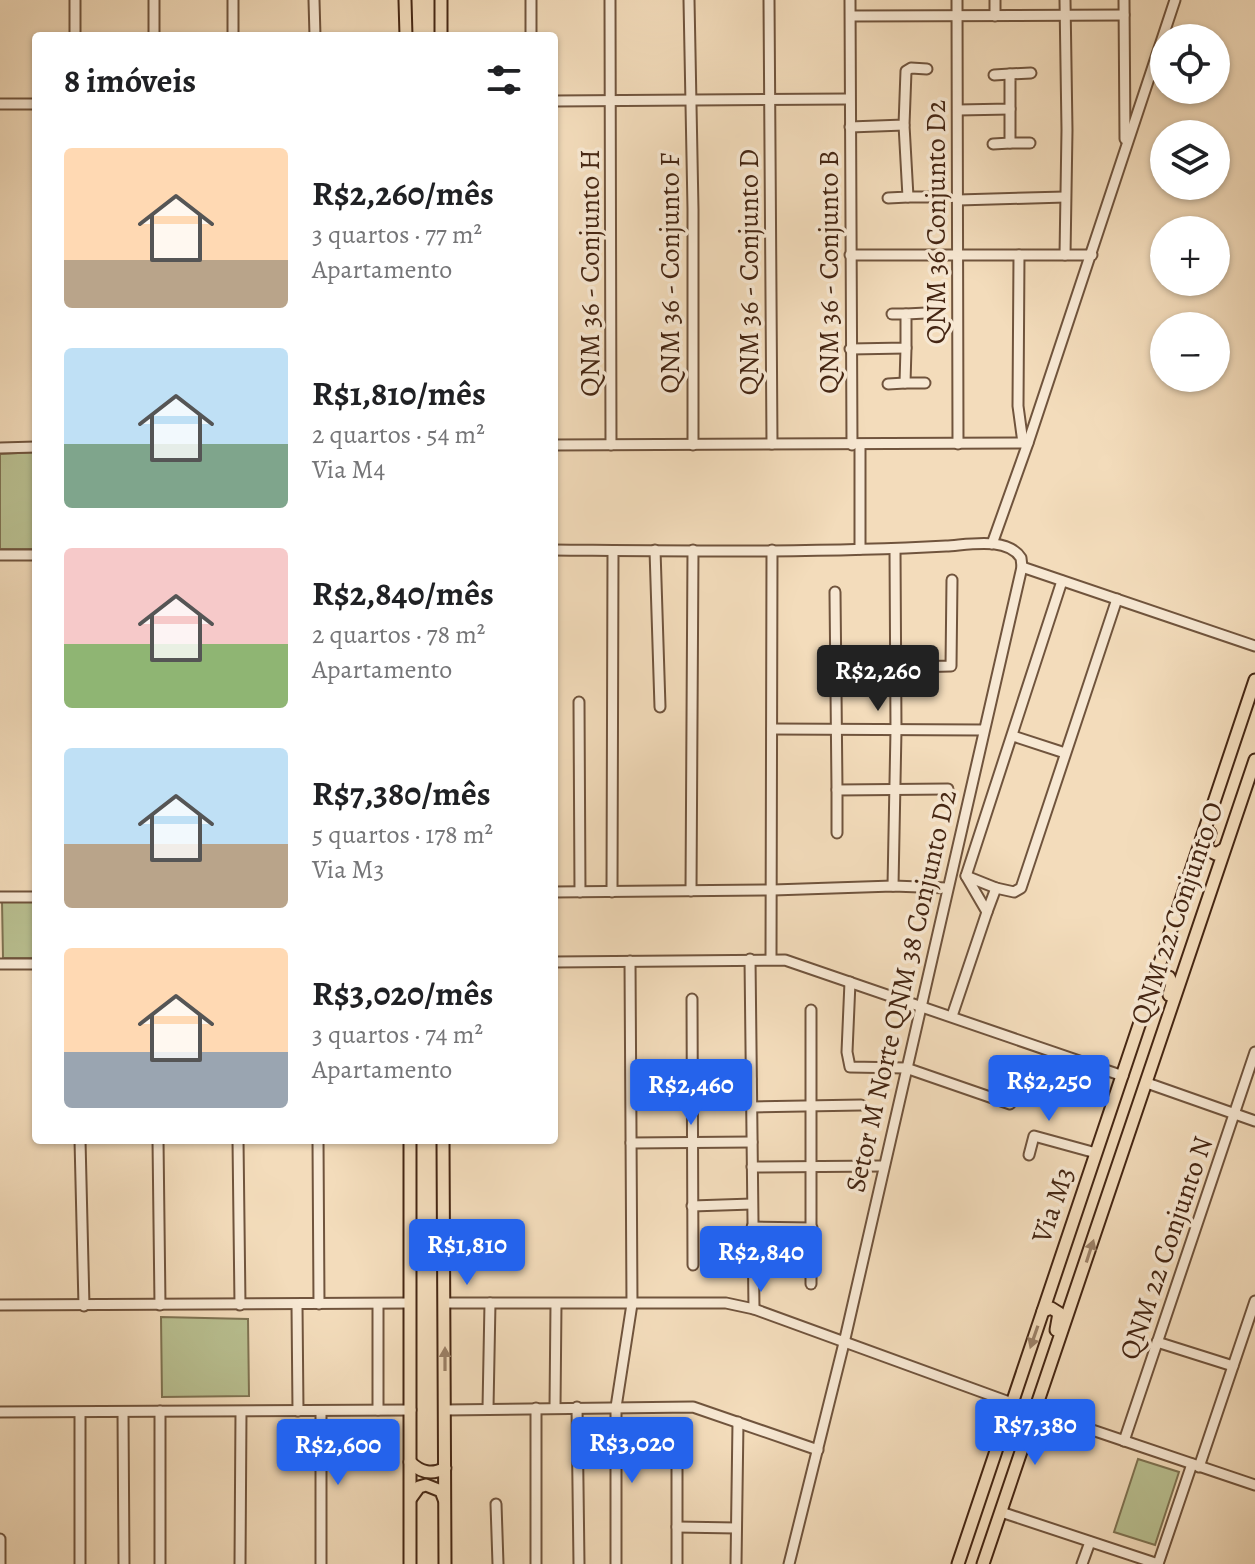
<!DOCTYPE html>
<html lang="pt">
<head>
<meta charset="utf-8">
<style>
	:root { --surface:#fff; --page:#f2f2f2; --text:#202124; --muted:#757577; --accent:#2563eb }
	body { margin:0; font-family:Alegreya,serif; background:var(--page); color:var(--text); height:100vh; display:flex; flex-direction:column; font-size:30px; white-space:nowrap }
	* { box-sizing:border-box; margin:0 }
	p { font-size:26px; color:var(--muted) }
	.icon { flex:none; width:44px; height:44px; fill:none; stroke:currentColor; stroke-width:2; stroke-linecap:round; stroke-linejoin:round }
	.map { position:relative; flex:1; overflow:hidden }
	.sheet { position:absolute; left:32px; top:32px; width:526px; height:1112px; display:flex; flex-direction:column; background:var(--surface); border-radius:8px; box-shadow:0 2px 6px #0004 }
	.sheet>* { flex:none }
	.buttons { position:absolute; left:1150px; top:24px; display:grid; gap:16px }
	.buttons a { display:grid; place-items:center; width:80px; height:80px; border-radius:50%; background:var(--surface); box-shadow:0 2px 6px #0004; font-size:40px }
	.price { position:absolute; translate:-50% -68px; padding:0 18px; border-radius:8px; background:var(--accent); color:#fff; font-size:26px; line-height:52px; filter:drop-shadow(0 2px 4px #0008) }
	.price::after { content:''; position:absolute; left:50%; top:48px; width:24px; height:18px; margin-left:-12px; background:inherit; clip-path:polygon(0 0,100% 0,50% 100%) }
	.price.active { background:#222; color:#fff }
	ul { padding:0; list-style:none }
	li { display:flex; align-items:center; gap:24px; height:200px; padding:0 32px }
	li span { display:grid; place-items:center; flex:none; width:224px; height:160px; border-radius:8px; color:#555 }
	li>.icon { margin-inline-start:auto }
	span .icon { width:96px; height:96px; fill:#fffc; stroke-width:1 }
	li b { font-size:34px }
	h2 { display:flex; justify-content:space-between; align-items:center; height:96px; padding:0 32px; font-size:34px }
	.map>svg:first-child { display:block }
	.green { fill:#b9c091; stroke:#7f7352; stroke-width:2 }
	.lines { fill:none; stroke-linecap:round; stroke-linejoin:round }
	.minor-casing { stroke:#70543d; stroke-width:13 }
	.major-casing { stroke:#452613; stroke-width:15 }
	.minor { stroke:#f7e8d3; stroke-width:9 }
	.major { stroke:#f3dcbb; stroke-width:11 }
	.oneway { fill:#9c8167 }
	.labels { text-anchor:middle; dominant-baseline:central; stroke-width:7; stroke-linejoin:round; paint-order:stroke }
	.street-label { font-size:28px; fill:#452613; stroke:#f7e8d3 }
</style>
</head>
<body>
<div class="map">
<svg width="1255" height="1564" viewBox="0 0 1255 1564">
	<rect width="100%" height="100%" fill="#f3dcbb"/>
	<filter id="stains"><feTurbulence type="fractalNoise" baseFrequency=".0025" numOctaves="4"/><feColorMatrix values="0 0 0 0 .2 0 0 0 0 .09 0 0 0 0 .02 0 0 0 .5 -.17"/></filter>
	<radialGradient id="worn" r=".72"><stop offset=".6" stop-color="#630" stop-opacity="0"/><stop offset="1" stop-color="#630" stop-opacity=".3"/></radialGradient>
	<!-- green -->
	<g class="green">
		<polygon points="36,452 36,549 0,549 0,454"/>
		<polygon points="2,901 36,901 36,958 3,958"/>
		<polygon points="161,1317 248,1319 249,1396 162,1397"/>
		<polygon points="1138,1459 1179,1472 1155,1545 1114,1532"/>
	</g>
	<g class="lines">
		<defs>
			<g id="minor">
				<polyline points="154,0 154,36"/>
				<polyline points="233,0 233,36"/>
				<polyline points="314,0 315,36"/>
				<polyline points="531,0 531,36"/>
				<polyline points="610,0 611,445"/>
				<polyline points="689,0 693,209 693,445"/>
				<polyline points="769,0 772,444"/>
				<polyline points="850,0 852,445"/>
				<polyline points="957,0 958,444"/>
				<polyline points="995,0 995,16"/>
				<polyline points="1065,0 1067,130 1065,255"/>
				<polyline points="1124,0 1125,139"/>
				<polyline points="851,16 1124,15"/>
				<polyline points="75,36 75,0"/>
				<polyline points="994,75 1010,74"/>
				<polyline points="554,101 849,99"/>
				<polyline points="0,104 36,104"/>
				<polyline points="958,110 1010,109 1010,74 1031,73"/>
				<polyline points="850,127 904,125 906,71 911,68 927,69"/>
				<polyline points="1010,143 1030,143"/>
				<polyline points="993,144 1010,143 1010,109"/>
				<polyline points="908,197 928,197"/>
				<polyline points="888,198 908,197 904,125"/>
				<polyline points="958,200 1065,197"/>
				<polyline points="850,255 1092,255"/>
				<polyline points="1019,255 1018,406 1023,443"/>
				<polyline points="892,314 906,314"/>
				<polyline points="906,348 905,383 925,383"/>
				<polyline points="850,349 906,348 906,314 926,313"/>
				<polyline points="888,384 905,383"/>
				<polyline points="554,445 1028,443"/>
				<polyline points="0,448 36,447"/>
				<polyline points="992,544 1028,443 1175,0"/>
				<polyline points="860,549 860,445"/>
				<path d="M554 550C684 551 816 553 946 546 967 545 1007 536 1021 558L1022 567 844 1343 789 1564"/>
				<polyline points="655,550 660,707"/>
				<polyline points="0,555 36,555"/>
				<polyline points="1022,567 1255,646"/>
				<polyline points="835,592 837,790"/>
				<polyline points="836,669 951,666 952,580"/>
				<polyline points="579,702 580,892"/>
				<polyline points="772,729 983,730"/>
				<polyline points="1013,736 1065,753"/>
				<polyline points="837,833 837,790 948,789"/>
				<polyline points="966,876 996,888"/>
				<polyline points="893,886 896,730 895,549"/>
				<polyline points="691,891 693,550"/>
				<polyline points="554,892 773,890 893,886 947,888"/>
				<polyline points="612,892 613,551"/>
				<polyline points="0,897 36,897"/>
				<polyline points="987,912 996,888 1014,892 1021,888 1117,599"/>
				<polyline points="771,958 772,550"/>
				<polyline points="750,959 754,1309"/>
				<polyline points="554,962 785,960 1123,1076"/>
				<polyline points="0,964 36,964"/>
				<polyline points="850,982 847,1052 850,1067 906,1068 1010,1104"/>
				<polyline points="692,999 693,1265"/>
				<polyline points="811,1010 811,1284"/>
				<polyline points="952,1016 987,912 966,876 1062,581"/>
				<polyline points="693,1080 751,1079"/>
				<polyline points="1147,1083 1255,1121"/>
				<polyline points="752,1107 861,1105"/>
				<polyline points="80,1140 84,1306"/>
				<polyline points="158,1140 160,1305"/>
				<polyline points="238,1140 240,1305"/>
				<polyline points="318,1140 319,1304"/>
				<polyline points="631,1143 752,1142"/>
				<polyline points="1029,1155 1034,1136 1096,1153"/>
				<polyline points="752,1167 883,1166"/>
				<polyline points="692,1206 752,1204"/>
				<polyline points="752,1227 812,1228"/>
				<polyline points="445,1303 726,1303 754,1309 1012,1403"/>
				<polyline points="378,1304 378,1410"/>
				<polyline points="0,1305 410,1303"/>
				<polyline points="297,1305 298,1411"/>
				<polyline points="1157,1342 1233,1366"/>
				<polyline points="555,1407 556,1304"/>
				<polyline points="577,1407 579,1564"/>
				<polyline points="488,1408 490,1303"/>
				<polyline points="536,1408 536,1564"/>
				<polyline points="445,1410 693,1407 818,1450"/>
				<polyline points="160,1411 160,1564"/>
				<polyline points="321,1411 321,1564"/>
				<polyline points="1036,1411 1255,1485"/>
				<polyline points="0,1412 411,1410"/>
				<polyline points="123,1412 124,1564"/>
				<polyline points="1124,1441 1255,1052"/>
				<polyline points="1199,1467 1255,1301"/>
				<polyline points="496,1504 498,1564"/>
				<polyline points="1001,1512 1158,1564"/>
				<polyline points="677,1527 736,1528"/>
				<polyline points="0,1539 0,1564"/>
				<polyline points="80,1564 80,1413"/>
				<polyline points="240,1564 241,1412"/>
				<polyline points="616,1564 616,1407 632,1304 630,961"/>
				<polyline points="677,1564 677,1444"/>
				<polyline points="736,1564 738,1422"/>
				<polyline points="1082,1564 1090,1542"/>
				<polyline points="1158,1564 1192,1464"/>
			</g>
			<g id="major">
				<polyline points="405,0 406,36"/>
				<polyline points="441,0 441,36"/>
				<polyline points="1210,833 1206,845 1208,850 1216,854 1224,849"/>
				<polyline points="1154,980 1161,975 1169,977 1172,984 1169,995"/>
				<polyline points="443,1140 445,1564"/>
				<polyline points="1043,1311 1051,1308 1059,1313 1056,1330"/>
				<path d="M410 1462C421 1473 432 1475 445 1468"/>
				<polyline points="411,1498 419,1487 426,1485 441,1491 444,1499"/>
				<polyline points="410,1564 410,1140"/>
				<polyline points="958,1564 1255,680"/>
				<polyline points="983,1564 1255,760"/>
			</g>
		</defs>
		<!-- minor casing -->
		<use href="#minor" class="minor-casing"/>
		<!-- major casing -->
		<use href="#major" class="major-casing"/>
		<!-- minor -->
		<use href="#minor" class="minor"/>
		<!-- major -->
		<use href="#major" class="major"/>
	</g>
	<!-- one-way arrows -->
	<defs><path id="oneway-solid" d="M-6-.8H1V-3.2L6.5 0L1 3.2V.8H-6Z" transform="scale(2)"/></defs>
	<g class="oneway">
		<use href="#oneway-solid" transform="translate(1090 1251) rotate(-72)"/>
		<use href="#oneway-solid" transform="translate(1034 1337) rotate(109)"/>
		<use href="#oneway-solid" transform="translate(445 1359) rotate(-90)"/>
	</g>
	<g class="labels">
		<!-- street labels -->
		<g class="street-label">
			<text transform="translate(936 222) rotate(-90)">QNM 36 Conjunto D2</text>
			<text transform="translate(749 272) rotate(-90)">QNM 36 - Conjunto D</text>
			<text transform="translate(829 272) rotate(-90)">QNM 36 - Conjunto B</text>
			<text transform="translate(590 273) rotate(-90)">QNM 36 - Conjunto H</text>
			<text transform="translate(670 273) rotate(-90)">QNM 36 - Conjunto F</text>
			<text transform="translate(1177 913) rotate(-71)">QNM 22 Conjunto O</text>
			<text transform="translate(901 991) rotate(-77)">Setor M Norte QNM 38 Conjunto D2</text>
			<text transform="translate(1053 1205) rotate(-71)">Via M3</text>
			<text transform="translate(1166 1248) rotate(-71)">QNM 22 Conjunto N</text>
		</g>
	</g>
	<rect width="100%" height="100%" filter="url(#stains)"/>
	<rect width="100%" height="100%" fill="url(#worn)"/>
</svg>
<div class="buttons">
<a><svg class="icon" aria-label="locate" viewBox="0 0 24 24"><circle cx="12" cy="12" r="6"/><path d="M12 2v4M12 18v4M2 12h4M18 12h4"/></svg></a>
<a><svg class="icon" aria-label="layers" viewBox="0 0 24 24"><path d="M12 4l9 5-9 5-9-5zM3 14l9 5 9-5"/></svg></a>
<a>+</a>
<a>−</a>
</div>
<b class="price active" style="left:878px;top:713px">R$2,260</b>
<b class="price" style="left:1049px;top:1123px">R$2,250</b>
<b class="price" style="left:691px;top:1127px">R$2,460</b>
<b class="price" style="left:467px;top:1287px">R$1,810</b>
<b class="price" style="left:761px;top:1294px">R$2,840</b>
<b class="price" style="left:1035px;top:1467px">R$7,380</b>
<b class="price" style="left:632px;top:1485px">R$3,020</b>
<b class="price" style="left:338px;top:1487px">R$2,600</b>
<section class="sheet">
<h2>8 imóveis<svg class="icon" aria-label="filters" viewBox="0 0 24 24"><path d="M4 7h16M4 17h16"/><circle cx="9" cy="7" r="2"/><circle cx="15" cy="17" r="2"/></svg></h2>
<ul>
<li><span style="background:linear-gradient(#ffd9b3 70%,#b9a48a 0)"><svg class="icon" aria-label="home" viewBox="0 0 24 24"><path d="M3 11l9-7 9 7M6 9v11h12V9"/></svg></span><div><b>R$2,260/mês</b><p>3 quartos · 77 m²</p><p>Apartamento</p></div></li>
<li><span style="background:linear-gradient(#bfe0f5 60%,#7fa58c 0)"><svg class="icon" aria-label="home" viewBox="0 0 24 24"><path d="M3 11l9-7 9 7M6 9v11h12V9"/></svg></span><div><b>R$1,810/mês</b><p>2 quartos · 54 m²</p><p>Via M4</p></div></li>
<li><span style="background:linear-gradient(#f6c9c9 60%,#8fb573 0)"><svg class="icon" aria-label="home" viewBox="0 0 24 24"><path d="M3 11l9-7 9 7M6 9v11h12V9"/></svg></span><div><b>R$2,840/mês</b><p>2 quartos · 78 m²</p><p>Apartamento</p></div></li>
<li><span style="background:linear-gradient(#bfe0f5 60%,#b9a48a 0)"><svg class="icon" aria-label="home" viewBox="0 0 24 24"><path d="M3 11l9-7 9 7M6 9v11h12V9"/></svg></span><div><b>R$7,380/mês</b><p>5 quartos · 178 m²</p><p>Via M3</p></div></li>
<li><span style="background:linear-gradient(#ffd9b3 65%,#9aa5b1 0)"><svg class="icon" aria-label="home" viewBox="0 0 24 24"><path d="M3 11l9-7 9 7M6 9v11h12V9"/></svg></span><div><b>R$3,020/mês</b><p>3 quartos · 74 m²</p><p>Apartamento</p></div></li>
</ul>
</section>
</div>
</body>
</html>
